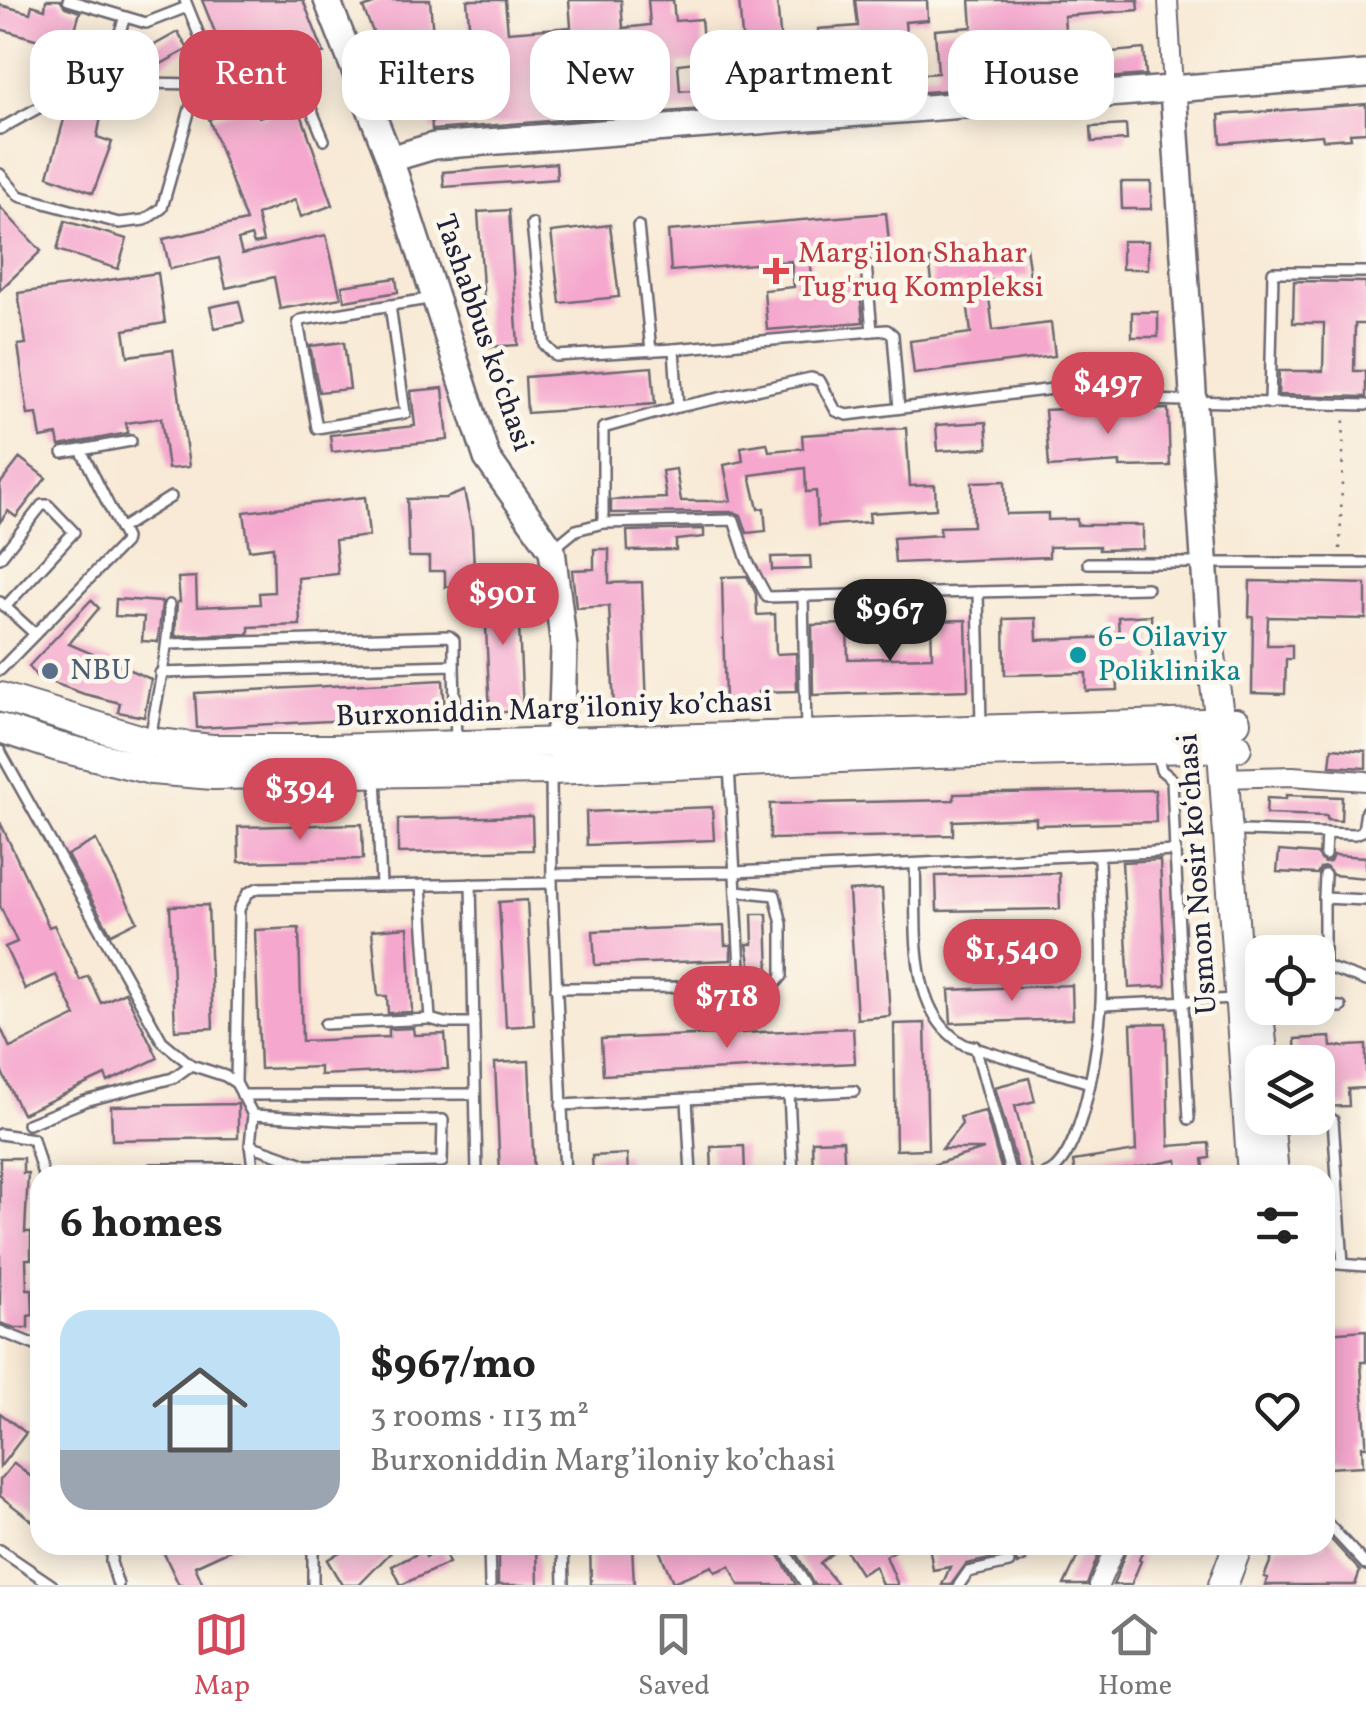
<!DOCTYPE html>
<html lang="en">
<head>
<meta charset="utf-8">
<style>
	:root { --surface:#fff; --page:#f6f6f6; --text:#222; --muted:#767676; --line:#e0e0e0; --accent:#d1495b }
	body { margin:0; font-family:Vollkorn,serif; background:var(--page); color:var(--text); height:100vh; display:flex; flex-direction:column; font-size:38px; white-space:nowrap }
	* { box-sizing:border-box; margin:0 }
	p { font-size:32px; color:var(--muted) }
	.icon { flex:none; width:55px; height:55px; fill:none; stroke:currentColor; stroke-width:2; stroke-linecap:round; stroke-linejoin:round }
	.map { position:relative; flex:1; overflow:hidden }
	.drawer { position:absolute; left:30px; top:1165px; width:1305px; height:390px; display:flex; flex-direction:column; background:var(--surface); border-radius:30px; box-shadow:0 5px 25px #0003 }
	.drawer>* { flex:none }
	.guide { position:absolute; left:30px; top:30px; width:1308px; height:90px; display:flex; gap:20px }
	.tools { position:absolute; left:1245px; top:935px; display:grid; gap:20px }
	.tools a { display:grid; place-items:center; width:90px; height:90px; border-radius:20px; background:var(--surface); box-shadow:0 5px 25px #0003; font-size:50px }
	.price { position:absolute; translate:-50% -85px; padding:0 22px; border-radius:35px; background:var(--accent); color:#fff; font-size:32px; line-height:65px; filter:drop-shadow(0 2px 5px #0008) }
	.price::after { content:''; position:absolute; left:50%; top:60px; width:30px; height:22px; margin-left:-15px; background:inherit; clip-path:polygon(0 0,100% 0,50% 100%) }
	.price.current { background:#222; color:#fff }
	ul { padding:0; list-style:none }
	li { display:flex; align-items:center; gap:30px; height:250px; padding:0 30px }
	li span { display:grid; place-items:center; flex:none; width:280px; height:200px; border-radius:30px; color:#555 }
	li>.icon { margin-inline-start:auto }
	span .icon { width:120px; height:120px; fill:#fffc; stroke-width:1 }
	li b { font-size:42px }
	h2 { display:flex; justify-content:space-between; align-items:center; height:120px; padding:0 30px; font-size:42px }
	.pill { padding:0 35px; border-radius:30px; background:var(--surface); box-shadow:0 5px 25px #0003; font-size:35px; line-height:90px }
	.pill.current { background:var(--accent); color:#fff }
	.menu { display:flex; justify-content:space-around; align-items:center; height:140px; border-top:2px solid var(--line); background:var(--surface); font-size:28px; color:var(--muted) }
	.menu a { display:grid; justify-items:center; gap:5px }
	.menu .current { color:var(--accent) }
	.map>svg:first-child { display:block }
	.building { fill:#f5a7ce; fill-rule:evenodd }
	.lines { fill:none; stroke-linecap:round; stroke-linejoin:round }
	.lane-casing { stroke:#6d6871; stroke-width:14 }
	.street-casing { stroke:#6d6871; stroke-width:22 }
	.secondary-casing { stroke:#6d6871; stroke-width:30 }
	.primary-casing { stroke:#6d6871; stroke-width:32 }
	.path { stroke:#6d6871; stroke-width:2.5; stroke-dasharray:2.5 8; stroke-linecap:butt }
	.lane { stroke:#fff; stroke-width:9 }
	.street { stroke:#fff; stroke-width:18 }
	.secondary { stroke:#fff; stroke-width:25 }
	.primary { stroke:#fff; stroke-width:28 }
	.health-dot { fill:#e0444e; stroke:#fbf7ec; stroke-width:4 }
	.culture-dot { fill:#0f9aa8; stroke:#fbf7ec; stroke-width:4 }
	.service-dot { fill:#5c6f8a; stroke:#fbf7ec; stroke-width:4 }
	.labels { text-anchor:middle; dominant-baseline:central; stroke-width:9; stroke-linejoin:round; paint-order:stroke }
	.health-label { font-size:30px; fill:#be3a42; stroke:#fbf7ec; text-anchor:start }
	.street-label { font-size:30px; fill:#22223b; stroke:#fbf7ec }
	.culture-label { font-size:30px; fill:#0d838f; stroke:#fbf7ec; text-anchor:start }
	.service-label { font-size:30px; fill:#4e5e75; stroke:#fbf7ec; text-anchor:start }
</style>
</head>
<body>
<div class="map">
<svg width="1366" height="1585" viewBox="0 0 1366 1585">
	<rect width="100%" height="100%" fill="#fbf7ec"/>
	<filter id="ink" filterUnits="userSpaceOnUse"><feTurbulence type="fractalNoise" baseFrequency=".01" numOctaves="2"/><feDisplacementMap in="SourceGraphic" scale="20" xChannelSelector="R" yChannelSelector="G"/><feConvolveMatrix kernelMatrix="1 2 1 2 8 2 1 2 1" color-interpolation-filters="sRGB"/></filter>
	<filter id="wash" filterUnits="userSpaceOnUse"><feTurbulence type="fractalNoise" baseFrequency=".0048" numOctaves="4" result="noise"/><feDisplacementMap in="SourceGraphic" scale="40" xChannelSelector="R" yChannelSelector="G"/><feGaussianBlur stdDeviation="2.25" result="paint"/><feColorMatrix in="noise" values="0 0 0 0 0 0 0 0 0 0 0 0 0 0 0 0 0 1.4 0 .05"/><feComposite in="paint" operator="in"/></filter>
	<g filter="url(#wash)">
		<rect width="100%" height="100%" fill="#f8ead6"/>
		<g id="blocks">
			<!-- building -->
			<g class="building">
				<polygon points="46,0 60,0 65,7 80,12 74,33 107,42 102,58 0,29 0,5 30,13 32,5 45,9"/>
				<polygon points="202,0 303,0 324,53 237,87"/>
				<polygon points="383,0 430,0 436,71 421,73 433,103 407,113 363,8"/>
				<path d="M467 0H505L508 32 571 27 569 0H621L623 28 650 25 648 0H673L675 21 701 19 705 61 678 64 680 91 746 86 739 0H777L782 56 766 57 768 85 822 81 818 29 858 26 855 0H927L928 20 905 22 910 75 938 73 935 30 972 27 970 0H1138L1139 10 1064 16 1067 56 1144 49 1146 75 432 130 431 113 463 110 459 61 472 59ZM887 37 891 76 837 81 835 50 859 48V39ZM625 47 629 96 566 101 564 69 588 67 587 50Z"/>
				<polygon points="178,32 188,49 141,75 129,75 122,63"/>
				<polygon points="88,95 104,102 97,137 112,142 93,193 48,176 67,109"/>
				<polygon points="254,103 259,117 298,105 333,205 301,217 295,200 257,215 263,242 254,244 251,236 238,240 242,254 326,235 341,298 280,309 274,277 226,288 219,258 170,269 163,239 246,221 209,119"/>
				<polygon points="1366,104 1366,132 1350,133 1351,138 1323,140 1322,135 1221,143 1219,115"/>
				<polygon points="1126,125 1127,140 1092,142 1091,127"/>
				<polygon points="556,163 557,179 444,187 443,172"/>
				<polygon points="1121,182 1151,182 1151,209 1122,209"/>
				<polygon points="0,207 41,251 0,290"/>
				<polygon points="509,210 518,345 487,347 478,212"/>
				<polygon points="886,213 890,252 810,259 813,285 859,282 863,322 767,330 764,290 794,287 791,261 671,271 668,231"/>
				<polygon points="65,221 127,239 118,269 57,250"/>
				<polygon points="610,225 619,297 560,303 551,232"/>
				<rect x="1122" y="241" width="26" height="28"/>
				<polygon points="1026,247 1030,276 987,281 993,330 1051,323 1055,356 914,374 910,341 971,333 965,284 933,289 929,259"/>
				<polygon points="158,273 165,323 124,330 128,356 173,350 189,467 168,469 161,418 126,423 128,433 59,446 57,435 41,438 37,414 28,415 18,345 26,344 18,293"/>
				<polygon points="396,278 398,292 345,301 342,286"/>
				<polygon points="1294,281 1366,282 1366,324 1355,324 1354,371 1366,371 1366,397 1278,395 1279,371 1323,371 1324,323 1293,323"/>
				<polygon points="239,301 244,322 215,328 210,307"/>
				<rect x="1132" y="312" width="26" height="25"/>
				<polygon points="344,342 350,389 319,392 310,346"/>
				<polygon points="652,367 655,404 527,413 525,377"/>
				<polygon points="443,388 448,440 332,452 330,435 415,426 411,391"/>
				<polygon points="1099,407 1099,411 1168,409 1170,466 1120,467 1120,462 1049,467 1045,410"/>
				<polygon points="986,422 988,448 938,451 936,425"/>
				<polygon points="906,428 910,486 935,485 936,509 869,513 870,522 818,526 816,491 806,492 805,468 750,475 758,509 764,508 766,531 747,533 741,515 734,512 611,513 611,500 666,498 662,471 676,469 681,501 731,501 724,465 743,461 741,447 767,443 769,451 803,448 802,435"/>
				<polygon points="20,458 46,478 16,517 8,511 0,522 0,484"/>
				<polygon points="1005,481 1006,514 1048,513 1048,520 1077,519 1077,525 1143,525 1143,549 1099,550 1099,546 1049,547 1049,557 895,563 893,538 940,535 940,527 973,526 972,482"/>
				<polygon points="464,491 472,529 475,586 445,587 445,571 429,571 429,557 409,557 407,499 446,498"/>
				<polygon points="365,497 369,536 335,540 338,574 298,578 300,625 249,627 249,634 175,636 177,602 180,602 178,578 196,577 197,607 260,604 259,593 274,592 273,547 249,550 244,512"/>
				<polygon points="704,529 704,537 676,540 676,550 628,551 627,531"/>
				<polygon points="594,549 609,549 609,583 642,582 647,707 614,709 609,606 576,608 572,570 594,569"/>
				<polygon points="810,556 811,569 772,570 771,557"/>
				<polygon points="747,576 756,594 757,615 775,614 776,654 796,653 797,691 758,692 759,702 725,703 722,577"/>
				<polygon points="1250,581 1366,584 1366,619 1268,617 1267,645 1292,645 1292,659 1286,659 1285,694 1252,693 1253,617 1249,617"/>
				<polygon points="517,584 523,711 490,713 484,585"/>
				<polygon points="116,599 162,602 158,642 142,641 144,617 115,616"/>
				<polygon points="91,600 99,608 69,644 151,679 144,717 118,712 120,703 84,694 37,677 29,666"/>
				<polygon points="1151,615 1153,670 1117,672 1118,690 1086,691 1086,673 1005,675 1004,619 1036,618 1037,640 1119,637 1118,617"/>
				<polygon points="966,620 968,690 813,695 812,625 847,624 848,659 932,657 931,621"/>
				<polygon points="443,680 445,715 197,728 195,693"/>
				<polygon points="1332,748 1366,751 1366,768 1330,766"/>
				<polygon points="1155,790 1156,822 1036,825 1036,818 953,821 953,835 770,839 770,804 954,800 954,794"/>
				<polygon points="1286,795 1342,797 1341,821 1327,820 1327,816 1266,814 1267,798 1286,799"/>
				<polygon points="712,807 714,840 587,845 586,812"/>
				<polygon points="532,816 533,850 398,853 398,819"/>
				<polygon points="0,822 49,927 54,925 80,980 88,976 101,1003 125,992 158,1058 108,1082 105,1075 22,1114 0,1068 0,1026 10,1048 76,1016 56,975 25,989 5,947 17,942 0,906"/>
				<polygon points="362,824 363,859 239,862 238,827"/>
				<polygon points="96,840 137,921 111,934 67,855"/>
				<polygon points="1279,851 1317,854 1324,863 1330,862 1333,855 1366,857 1366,878 1333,875 1326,867 1320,868 1317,874 1277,872"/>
				<polygon points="1160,860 1166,986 1129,988 1122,862"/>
				<polygon points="1059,873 1060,909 937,911 936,876"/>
				<polygon points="882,889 890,1016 857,1019 849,891"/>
				<polygon points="527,900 534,1025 506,1027 499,902"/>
				<polygon points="208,905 213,1028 175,1030 170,906"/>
				<polygon points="752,914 767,914 769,975 752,975 747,944 753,944"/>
				<polygon points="724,926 725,945 731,945 731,960 595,965 593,931"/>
				<polygon points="408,927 412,1012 388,1013 387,996 378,996 372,930"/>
				<polygon points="299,928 302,1041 389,1037 389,1029 413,1028 414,1035 445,1034 448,1069 320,1075 320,1067 260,1069 255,930"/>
				<polygon points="1072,985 1073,1019 951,1023 949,990"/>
				<polygon points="925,1023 928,1149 896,1150 894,1024"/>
				<polygon points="1166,1023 1169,1146 1209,1143 1210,1158 1203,1159 1205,1175 1179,1175 1177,1160 1098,1175 1075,1175 1073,1161 1136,1151 1131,1024"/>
				<polygon points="853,1028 855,1063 603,1075 601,1039"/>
				<polygon points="1330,1037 1331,1047 1366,1045 1366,1088 1348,1089 1349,1106 1318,1107 1318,1062 1296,1062 1295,1039"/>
				<polygon points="529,1061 534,1175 500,1175 495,1063"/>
				<polygon points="1029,1078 1035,1101 1015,1106 1031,1169 1019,1173 995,1087"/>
				<polygon points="238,1104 238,1138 112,1140 111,1106"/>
				<polygon points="985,1111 1003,1175 910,1175 910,1172 984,1149 942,1149 962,1124 960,1117"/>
				<polygon points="843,1140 845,1175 813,1175 812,1141"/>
				<polygon points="744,1146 745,1175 712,1175 711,1147"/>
				<polygon points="627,1154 628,1175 593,1175 592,1156"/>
				<polygon points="0,1158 23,1158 23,1173 28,1173 25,1232 31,1232 31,1259 26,1259 27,1289 32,1289 33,1315 28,1316 28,1328 15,1328 0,1323"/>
				<polygon points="1366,1330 1366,1362 1361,1362 1366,1440 1366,1446 1362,1446 1363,1466 1328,1468 1325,1333"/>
				<polygon points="0,1413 26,1433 0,1467"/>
				<polygon points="14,1463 40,1484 40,1527 0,1496 0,1480"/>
				<polygon points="1325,1533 1360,1571 1355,1585 1265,1585 1268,1578 1264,1577 1277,1545 1325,1545"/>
				<polygon points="160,1545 241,1545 195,1566 203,1585 179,1585"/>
				<polygon points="351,1545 398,1545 359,1585 342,1585 327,1560"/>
				<polygon points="498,1545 537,1545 538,1585 498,1585"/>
				<polygon points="590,1545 632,1545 634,1585 591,1585"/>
				<polygon points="657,1545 773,1545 796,1585 739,1585 730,1566 715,1572 712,1566 673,1582"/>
				<polygon points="797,1545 842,1545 820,1563 838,1585 814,1585 793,1548"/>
				<polygon points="856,1545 905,1545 886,1556 898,1585 882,1585 875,1566 861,1574 846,1551"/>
				<polygon points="929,1545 1022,1545 1026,1561 1017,1565 1016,1558 1008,1555 966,1564 951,1585 942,1585 950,1567 933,1570"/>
				<polygon points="1083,1545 1102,1545 1087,1585 1064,1585"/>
				<polygon points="1128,1545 1145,1545 1139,1560 1141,1561 1131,1585 1113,1585"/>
				<polygon points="442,1549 449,1563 401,1585 392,1566 423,1551 426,1557"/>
			</g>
		</g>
	</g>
	<g filter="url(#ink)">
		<use href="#blocks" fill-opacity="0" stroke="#6d6871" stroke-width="2.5"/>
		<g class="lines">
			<defs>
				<g id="lane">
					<polyline points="68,0 146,23 187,7"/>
					<polyline points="185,0 226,102 298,77 324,140"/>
					<polyline points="90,82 197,84"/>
					<polyline points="0,129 107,70 125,17"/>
					<polyline points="0,174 19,196 119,223 145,220 162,208 197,84 215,77"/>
					<polyline points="532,224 545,345 556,356 674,349 678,407 603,428 603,523 576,530 554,548"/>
					<polyline points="638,226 651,351"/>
					<polyline points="390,305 405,413 317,428 298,322 301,320 434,298"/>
					<polyline points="872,331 887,330 893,335 899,408"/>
					<polyline points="674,349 872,331 866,264"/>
					<polyline points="1092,363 1094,393 1100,399 1366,405"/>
					<polyline points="1270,404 1273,272 1366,272"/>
					<polyline points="678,407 811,378 820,381 836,411 847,415 1053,389"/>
					<polyline points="63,453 81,450"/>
					<polyline points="603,523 734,520 747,560 767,597 1147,588"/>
					<polyline points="120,529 171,497"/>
					<polyline points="0,558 42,505 48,505 74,532 5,607"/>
					<polyline points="1088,563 1366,563"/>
					<polyline points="978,592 981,724"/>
					<polyline points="803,596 806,733"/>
					<polyline points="0,602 35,634"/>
					<polyline points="169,644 449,636 454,640 454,665"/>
					<polyline points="0,670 124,543 125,538 81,450 131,441"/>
					<polyline points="160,673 454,665 456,743"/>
					<path d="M150 740C157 694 169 650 169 605"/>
					<polyline points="0,751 162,1041 191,1065 225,1076 236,1083 253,1115 250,1145 254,1175"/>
					<polyline points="551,773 552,883 565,1175"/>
					<polyline points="376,776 381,885"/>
					<polyline points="1243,831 1355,834 1363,831 1366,811"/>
					<polyline points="1175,851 1189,1119"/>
					<polyline points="1325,855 1326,833"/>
					<path d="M915 864C918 923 905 1012 965 1045L1090 1083"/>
					<polyline points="552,874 735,872 1175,851 1172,779 1161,770 1157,753"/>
					<polyline points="471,884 477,1175"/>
					<polyline points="421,885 430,1019 444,1023 474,1023"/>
					<polyline points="1324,898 1325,875"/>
					<polyline points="1254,965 1262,965"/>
					<polyline points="1318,966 1324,966 1324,898 1366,900"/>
					<polyline points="1324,966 1366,981"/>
					<polyline points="725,984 776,983 782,976 782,924 775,895 736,891"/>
					<polyline points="556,988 684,987 736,977 740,968 729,765"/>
					<polyline points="1101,1005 1237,999"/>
					<polyline points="1318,1006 1341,1007"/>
					<polyline points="325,1024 430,1019"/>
					<polyline points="975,1046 1011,1175"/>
					<polyline points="236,1083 239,909 248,893 258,888 552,883"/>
					<polyline points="789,1094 793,1175"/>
					<polyline points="242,1095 475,1094"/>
					<polyline points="687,1099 691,1175"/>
					<polyline points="561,1105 854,1091"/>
					<polyline points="1271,1121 1328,1118 1333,1120 1343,1264"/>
					<polyline points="28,1124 85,1101 173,1078 191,1065"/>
					<polyline points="0,1134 33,1139 43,1175"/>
					<polyline points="250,1145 307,1165 442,1162 443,1120 357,1121 253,1115"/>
					<polyline points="151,1169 253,1169"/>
					<path d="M1044 1175C1083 1164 1099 1041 1101 1004 1103 955 1100 904 1099 855"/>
					<polyline points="1325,1263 1366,1266"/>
					<polyline points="0,1331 40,1347"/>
					<polyline points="1325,1521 1366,1565"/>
					<polyline points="112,1545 111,1562 118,1585"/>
					<polyline points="489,1545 490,1585"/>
					<polyline points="563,1545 564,1585"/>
					<polyline points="781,1545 806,1585"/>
					<polyline points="0,1550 52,1585"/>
					<polyline points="313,1585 313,1545"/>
					<polyline points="959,1585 968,1572 1009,1563"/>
				</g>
				<g id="street">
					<polyline points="1168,0 1173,90"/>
					<polyline points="1223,778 1292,776 1366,781"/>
					<polyline points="1099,1585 1116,1545"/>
				</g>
				<g id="secondary">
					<polyline points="327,0 390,159 487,458 552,550 564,647 562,713 556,743"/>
					<polyline points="1173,90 1210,648"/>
					<polyline points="390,159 434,146 1366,74"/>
				</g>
				<g id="primary">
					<polyline points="1210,648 1220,722 1252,1175"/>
					<polyline points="0,697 149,742 212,749 331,749 1236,722"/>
					<polyline points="0,728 58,747 151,770 213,775 551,770 937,754 1237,747"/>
					<polyline points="1259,1014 1264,1062"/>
					<polyline points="1269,1118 1274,1175"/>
					<polyline points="1223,1585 1238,1545"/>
				</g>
			</defs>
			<!-- lane casing -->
			<use href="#lane" class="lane-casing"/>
			<!-- street casing -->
			<use href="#street" class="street-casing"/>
			<!-- secondary casing -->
			<use href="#secondary" class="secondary-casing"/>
			<!-- primary casing -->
			<use href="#primary" class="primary-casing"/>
			<!-- path -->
			<polyline class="path" points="1340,549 1344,417"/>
			<!-- lane -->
			<use href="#lane" class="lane"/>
			<!-- street -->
			<use href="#street" class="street"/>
			<!-- secondary -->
			<use href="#secondary" class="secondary"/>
			<!-- primary -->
			<use href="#primary" class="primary"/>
		</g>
	</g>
	<!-- markers -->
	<path class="health-dot" d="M771 256h10v10h10v10h-10v10h-10v-10h-10v-10h10z"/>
	<circle class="culture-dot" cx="1078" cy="655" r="10"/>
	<circle class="service-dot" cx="50" cy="671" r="10"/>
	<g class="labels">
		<!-- health labels -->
		<g class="health-label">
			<text x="798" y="254">Marg'ilon Shahar<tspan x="798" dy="34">Tug'ruq Kompleksi</tspan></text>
		</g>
		<!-- street labels -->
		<g class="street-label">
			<text transform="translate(483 333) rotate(71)">Tashabbus koʻchasi</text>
			<text transform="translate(554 710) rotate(-2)">Burxoniddin Marg’iloniy ko’chasi</text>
			<text transform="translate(1198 874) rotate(-94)">Usmon Nosir ko‘chasi</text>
		</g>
		<!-- culture labels -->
		<g class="culture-label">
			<text x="1098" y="638">6- Oilaviy<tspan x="1098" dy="34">Poliklinika</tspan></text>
		</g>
		<!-- service labels -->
		<g class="service-label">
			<text x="70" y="671">NBU</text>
		</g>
	</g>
</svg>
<div class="tools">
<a><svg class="icon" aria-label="locate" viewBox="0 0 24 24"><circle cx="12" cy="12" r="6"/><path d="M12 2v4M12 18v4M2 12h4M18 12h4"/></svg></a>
<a><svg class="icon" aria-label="layers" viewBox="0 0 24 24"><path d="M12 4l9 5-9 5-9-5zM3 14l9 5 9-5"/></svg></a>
</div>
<b class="price" style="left:1108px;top:437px">$497</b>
<b class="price" style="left:503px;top:648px">$901</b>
<b class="price current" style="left:890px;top:664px">$967</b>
<b class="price" style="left:300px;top:843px">$394</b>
<b class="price" style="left:1012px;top:1004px">$1,540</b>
<b class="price" style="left:727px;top:1051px">$718</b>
<div class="guide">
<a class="pill">Buy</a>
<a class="pill current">Rent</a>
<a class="pill">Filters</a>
<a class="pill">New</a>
<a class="pill">Apartment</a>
<a class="pill">House</a>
</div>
<section class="drawer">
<h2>6 homes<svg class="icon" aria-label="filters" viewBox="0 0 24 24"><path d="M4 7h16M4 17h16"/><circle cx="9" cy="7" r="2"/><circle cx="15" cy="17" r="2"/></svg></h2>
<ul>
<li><span style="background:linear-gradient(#bfe0f5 70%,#9aa5b1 0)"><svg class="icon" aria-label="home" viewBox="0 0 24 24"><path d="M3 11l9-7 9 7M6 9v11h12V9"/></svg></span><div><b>$967/mo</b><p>3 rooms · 113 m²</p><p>Burxoniddin Marg’iloniy ko’chasi</p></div><svg class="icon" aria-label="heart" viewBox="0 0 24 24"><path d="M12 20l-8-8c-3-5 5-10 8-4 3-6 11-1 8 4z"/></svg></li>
</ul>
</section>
</div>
<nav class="menu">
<a class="current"><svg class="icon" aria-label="map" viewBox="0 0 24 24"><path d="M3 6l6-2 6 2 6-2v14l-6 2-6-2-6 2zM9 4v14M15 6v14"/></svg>Map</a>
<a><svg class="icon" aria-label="saved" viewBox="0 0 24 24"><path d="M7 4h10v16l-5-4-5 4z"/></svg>Saved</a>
<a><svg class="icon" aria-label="home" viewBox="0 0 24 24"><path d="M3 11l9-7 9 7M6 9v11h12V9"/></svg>Home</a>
</nav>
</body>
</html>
